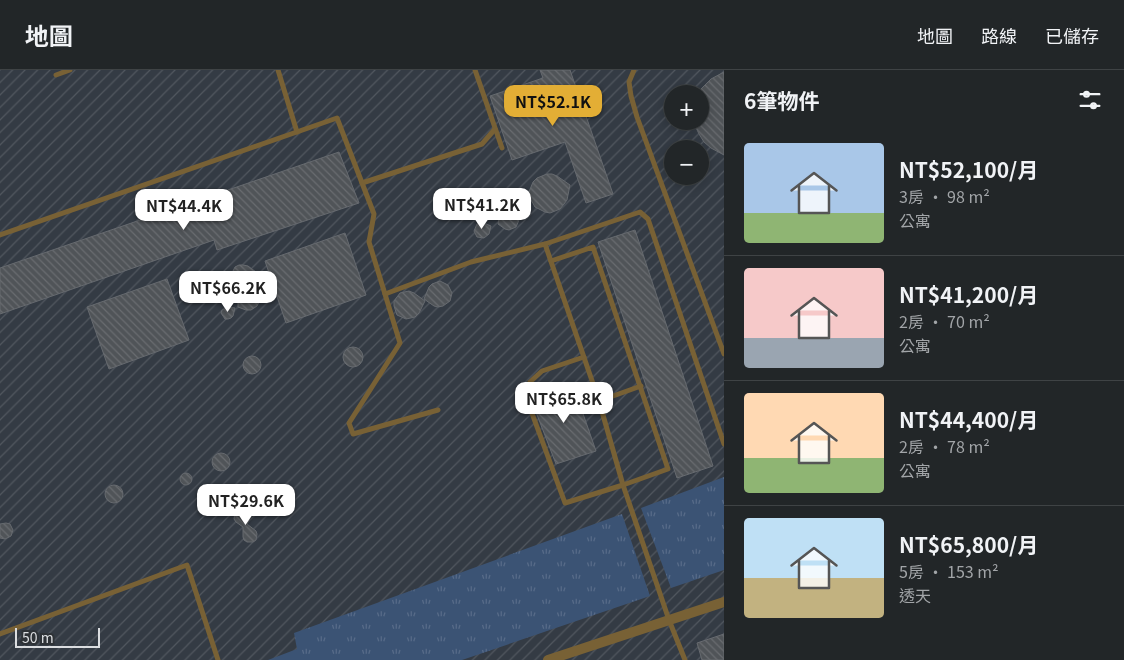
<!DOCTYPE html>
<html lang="zh-TW">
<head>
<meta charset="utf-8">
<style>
	:root { --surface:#222628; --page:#2e3234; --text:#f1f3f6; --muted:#a2a5a8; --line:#3f4345; --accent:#e3ae35 }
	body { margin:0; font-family:Georgia,"Noto Sans TC",serif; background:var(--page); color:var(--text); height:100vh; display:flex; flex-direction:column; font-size:19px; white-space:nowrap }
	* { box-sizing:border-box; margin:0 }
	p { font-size:16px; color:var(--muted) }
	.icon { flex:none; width:28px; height:28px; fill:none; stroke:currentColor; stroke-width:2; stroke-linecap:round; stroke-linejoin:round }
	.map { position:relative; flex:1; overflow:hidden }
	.panel { display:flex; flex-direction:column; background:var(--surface); width:400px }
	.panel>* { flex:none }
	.tools { position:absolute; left:664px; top:15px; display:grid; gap:10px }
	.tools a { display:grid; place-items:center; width:45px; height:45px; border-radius:50%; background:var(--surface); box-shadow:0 2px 12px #0003,0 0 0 1px var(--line); font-size:25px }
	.scale { position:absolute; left:15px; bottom:12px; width:85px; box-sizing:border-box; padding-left:5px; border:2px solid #dbdde0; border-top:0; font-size:14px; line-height:18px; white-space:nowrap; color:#dbdde0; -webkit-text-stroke:4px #2e3236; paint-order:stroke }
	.price { position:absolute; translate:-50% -42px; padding:0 11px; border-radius:10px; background:#fff; color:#222; font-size:16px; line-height:32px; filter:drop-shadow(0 1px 2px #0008) }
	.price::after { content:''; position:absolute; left:50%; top:30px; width:15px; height:11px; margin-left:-8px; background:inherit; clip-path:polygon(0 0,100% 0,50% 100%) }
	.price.selected { background:var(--accent); color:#111 }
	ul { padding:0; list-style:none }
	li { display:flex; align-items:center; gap:15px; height:125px; padding:0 20px }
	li+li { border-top:1px solid var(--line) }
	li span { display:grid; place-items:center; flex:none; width:140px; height:100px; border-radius:5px; color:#555 }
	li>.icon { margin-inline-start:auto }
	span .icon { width:60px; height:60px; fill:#fffc; stroke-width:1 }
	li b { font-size:21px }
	h2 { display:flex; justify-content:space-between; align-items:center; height:60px; padding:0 20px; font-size:21px }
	header { display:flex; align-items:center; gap:30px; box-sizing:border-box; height:70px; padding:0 25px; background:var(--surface); border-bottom:1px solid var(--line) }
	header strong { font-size:24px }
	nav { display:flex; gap:28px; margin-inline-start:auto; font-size:18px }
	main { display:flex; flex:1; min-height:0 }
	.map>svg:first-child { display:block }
	.industrial { fill:url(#industrial-furrows); fill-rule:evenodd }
	.park { fill:url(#park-tufts) }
	.building { fill:url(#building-back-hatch); stroke:#666a6f }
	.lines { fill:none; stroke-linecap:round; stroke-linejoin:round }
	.lane { stroke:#786135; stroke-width:5 }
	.street { stroke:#786135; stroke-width:10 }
</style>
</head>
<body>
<header>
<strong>地圖</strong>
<nav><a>地圖</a><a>路線</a><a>已儲存</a></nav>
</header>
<main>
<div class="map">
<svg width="724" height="590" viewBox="0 0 724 590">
	<defs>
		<pattern id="industrial-furrows" width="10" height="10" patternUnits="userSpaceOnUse" patternTransform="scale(1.25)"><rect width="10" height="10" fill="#343b44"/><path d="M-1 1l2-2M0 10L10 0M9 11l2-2" fill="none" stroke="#51575f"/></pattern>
		<pattern id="park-tufts" width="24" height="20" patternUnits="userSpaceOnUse" patternTransform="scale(1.25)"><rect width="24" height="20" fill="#3b5374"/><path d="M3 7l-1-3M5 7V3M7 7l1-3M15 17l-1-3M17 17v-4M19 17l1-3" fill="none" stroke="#576b88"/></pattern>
		<pattern id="building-back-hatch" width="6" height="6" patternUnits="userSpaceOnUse" patternTransform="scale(1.25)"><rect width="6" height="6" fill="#505458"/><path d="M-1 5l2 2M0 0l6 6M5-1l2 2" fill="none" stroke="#696c70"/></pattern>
	</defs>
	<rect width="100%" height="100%" fill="#2e3236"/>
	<!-- industrial -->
	<path class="industrial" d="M0 0H724V590H0ZM672 24H700V51H672ZM672 79H700V106H672Z"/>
	<!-- park -->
	<g class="park">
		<polygon points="724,407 724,500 671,518 641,438"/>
		<polygon points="622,444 650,526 462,590 268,590 297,579 294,563"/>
	</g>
	<!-- building -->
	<g class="building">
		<polygon points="540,0 570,0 613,124 586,133 565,72 512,90 490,26 543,8"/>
		<polygon points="724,2 724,85 711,78 704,72 699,64 693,51 700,51 700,20 711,9"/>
		<polygon points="339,82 359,133 217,180 214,170 0,244 0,198"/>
		<polygon points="547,104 552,104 557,106 570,115 567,130 564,134 560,139 550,143 545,142 535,137 530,128 529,122 533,112 537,108"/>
		<polygon points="510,139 517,142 519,150 516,157 509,160 505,159 498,154 500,145 502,142"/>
		<polygon points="480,153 484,153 491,156 489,164 484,168 477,167 474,161 477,154"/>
		<polygon points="635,160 713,396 677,408 598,172"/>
		<polygon points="345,163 366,225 286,253 265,191"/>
		<polygon points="239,195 243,195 248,196 256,202 251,218 258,224 259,232 257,236 251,240 246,240 238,237 238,228 242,220 234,214 231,210 231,205 235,197"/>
		<polygon points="167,209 189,270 109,299 87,237"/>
		<polygon points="440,211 448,215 452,223 450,231 443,236 438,237 434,236 424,229 429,217 432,214"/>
		<polygon points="409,221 414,223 425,231 419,243 415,247 406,249 397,245 394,236 394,231 400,223"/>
		<polygon points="228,237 235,238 233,246 231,248 228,249 225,249 221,243 222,240"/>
		<circle cx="353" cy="287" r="10"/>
		<circle cx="252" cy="295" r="9"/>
		<polygon points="573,315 596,381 556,394 531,329"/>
		<circle cx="221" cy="392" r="9"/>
		<circle cx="186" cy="409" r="6"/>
		<circle cx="114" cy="424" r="9"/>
		<polygon points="242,439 248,441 250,448 247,454 256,461 257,464 256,470 253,472 247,472 244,470 243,467 243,457 236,452 234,449 235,442"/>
		<polygon points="6,453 10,454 13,460 11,466 5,469 0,468 0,454"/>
		<polygon points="724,564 724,590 702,590 697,573"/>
	</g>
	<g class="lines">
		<!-- lane -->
		<g class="lane">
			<polyline points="278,0 297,62"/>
			<polyline points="475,0 502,78"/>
			<polyline points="634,0 629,12 631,26 637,47 724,284"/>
			<polyline points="56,5 70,0"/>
			<polyline points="362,113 482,74 495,59"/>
			<polyline points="0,165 337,48 374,144 369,172 400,273 349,353 353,364 438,340"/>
			<polyline points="545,174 599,331 623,415 669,550 685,590"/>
			<polyline points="551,191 593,177 668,399 623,415 565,433 526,327 530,312 542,301 584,287"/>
			<polyline points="385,224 471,192 545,174 640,142 648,149 724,374"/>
			<polyline points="599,331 641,316"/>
			<polyline points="0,564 187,495 218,590"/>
		</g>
		<!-- street -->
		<polyline class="street" points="548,590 724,532"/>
	</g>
</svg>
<div class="tools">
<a>+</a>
<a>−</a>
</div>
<div class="scale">50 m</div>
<b class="price selected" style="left:553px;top:57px">NT$52.1K</b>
<b class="price" style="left:482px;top:160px">NT$41.2K</b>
<b class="price" style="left:184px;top:161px">NT$44.4K</b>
<b class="price" style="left:228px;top:243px">NT$66.2K</b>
<b class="price" style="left:564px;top:354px">NT$65.8K</b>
<b class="price" style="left:246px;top:456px">NT$29.6K</b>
</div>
<section class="panel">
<h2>6筆物件<svg class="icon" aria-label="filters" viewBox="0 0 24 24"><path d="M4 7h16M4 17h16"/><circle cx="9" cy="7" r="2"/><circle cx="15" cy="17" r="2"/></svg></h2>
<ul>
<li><span style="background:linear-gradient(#a9c7e8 70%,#8fb573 0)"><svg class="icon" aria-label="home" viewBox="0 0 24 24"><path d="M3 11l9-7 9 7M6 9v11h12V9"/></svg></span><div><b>NT$52,100/月</b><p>3房 · 98 m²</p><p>公寓</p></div></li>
<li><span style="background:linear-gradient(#f6c9c9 70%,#9aa5b1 0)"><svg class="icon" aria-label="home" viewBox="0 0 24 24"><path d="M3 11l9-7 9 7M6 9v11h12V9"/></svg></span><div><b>NT$41,200/月</b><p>2房 · 70 m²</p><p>公寓</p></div></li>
<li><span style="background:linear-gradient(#ffd9b3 65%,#8fb573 0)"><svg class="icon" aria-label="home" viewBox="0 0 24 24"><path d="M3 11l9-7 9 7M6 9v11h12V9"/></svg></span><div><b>NT$44,400/月</b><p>2房 · 78 m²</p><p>公寓</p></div></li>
<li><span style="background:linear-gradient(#bfe0f5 60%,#c2b280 0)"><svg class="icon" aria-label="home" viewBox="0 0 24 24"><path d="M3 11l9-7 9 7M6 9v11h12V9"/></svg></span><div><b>NT$65,800/月</b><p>5房 · 153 m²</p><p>透天</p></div></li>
</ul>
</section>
</main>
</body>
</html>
